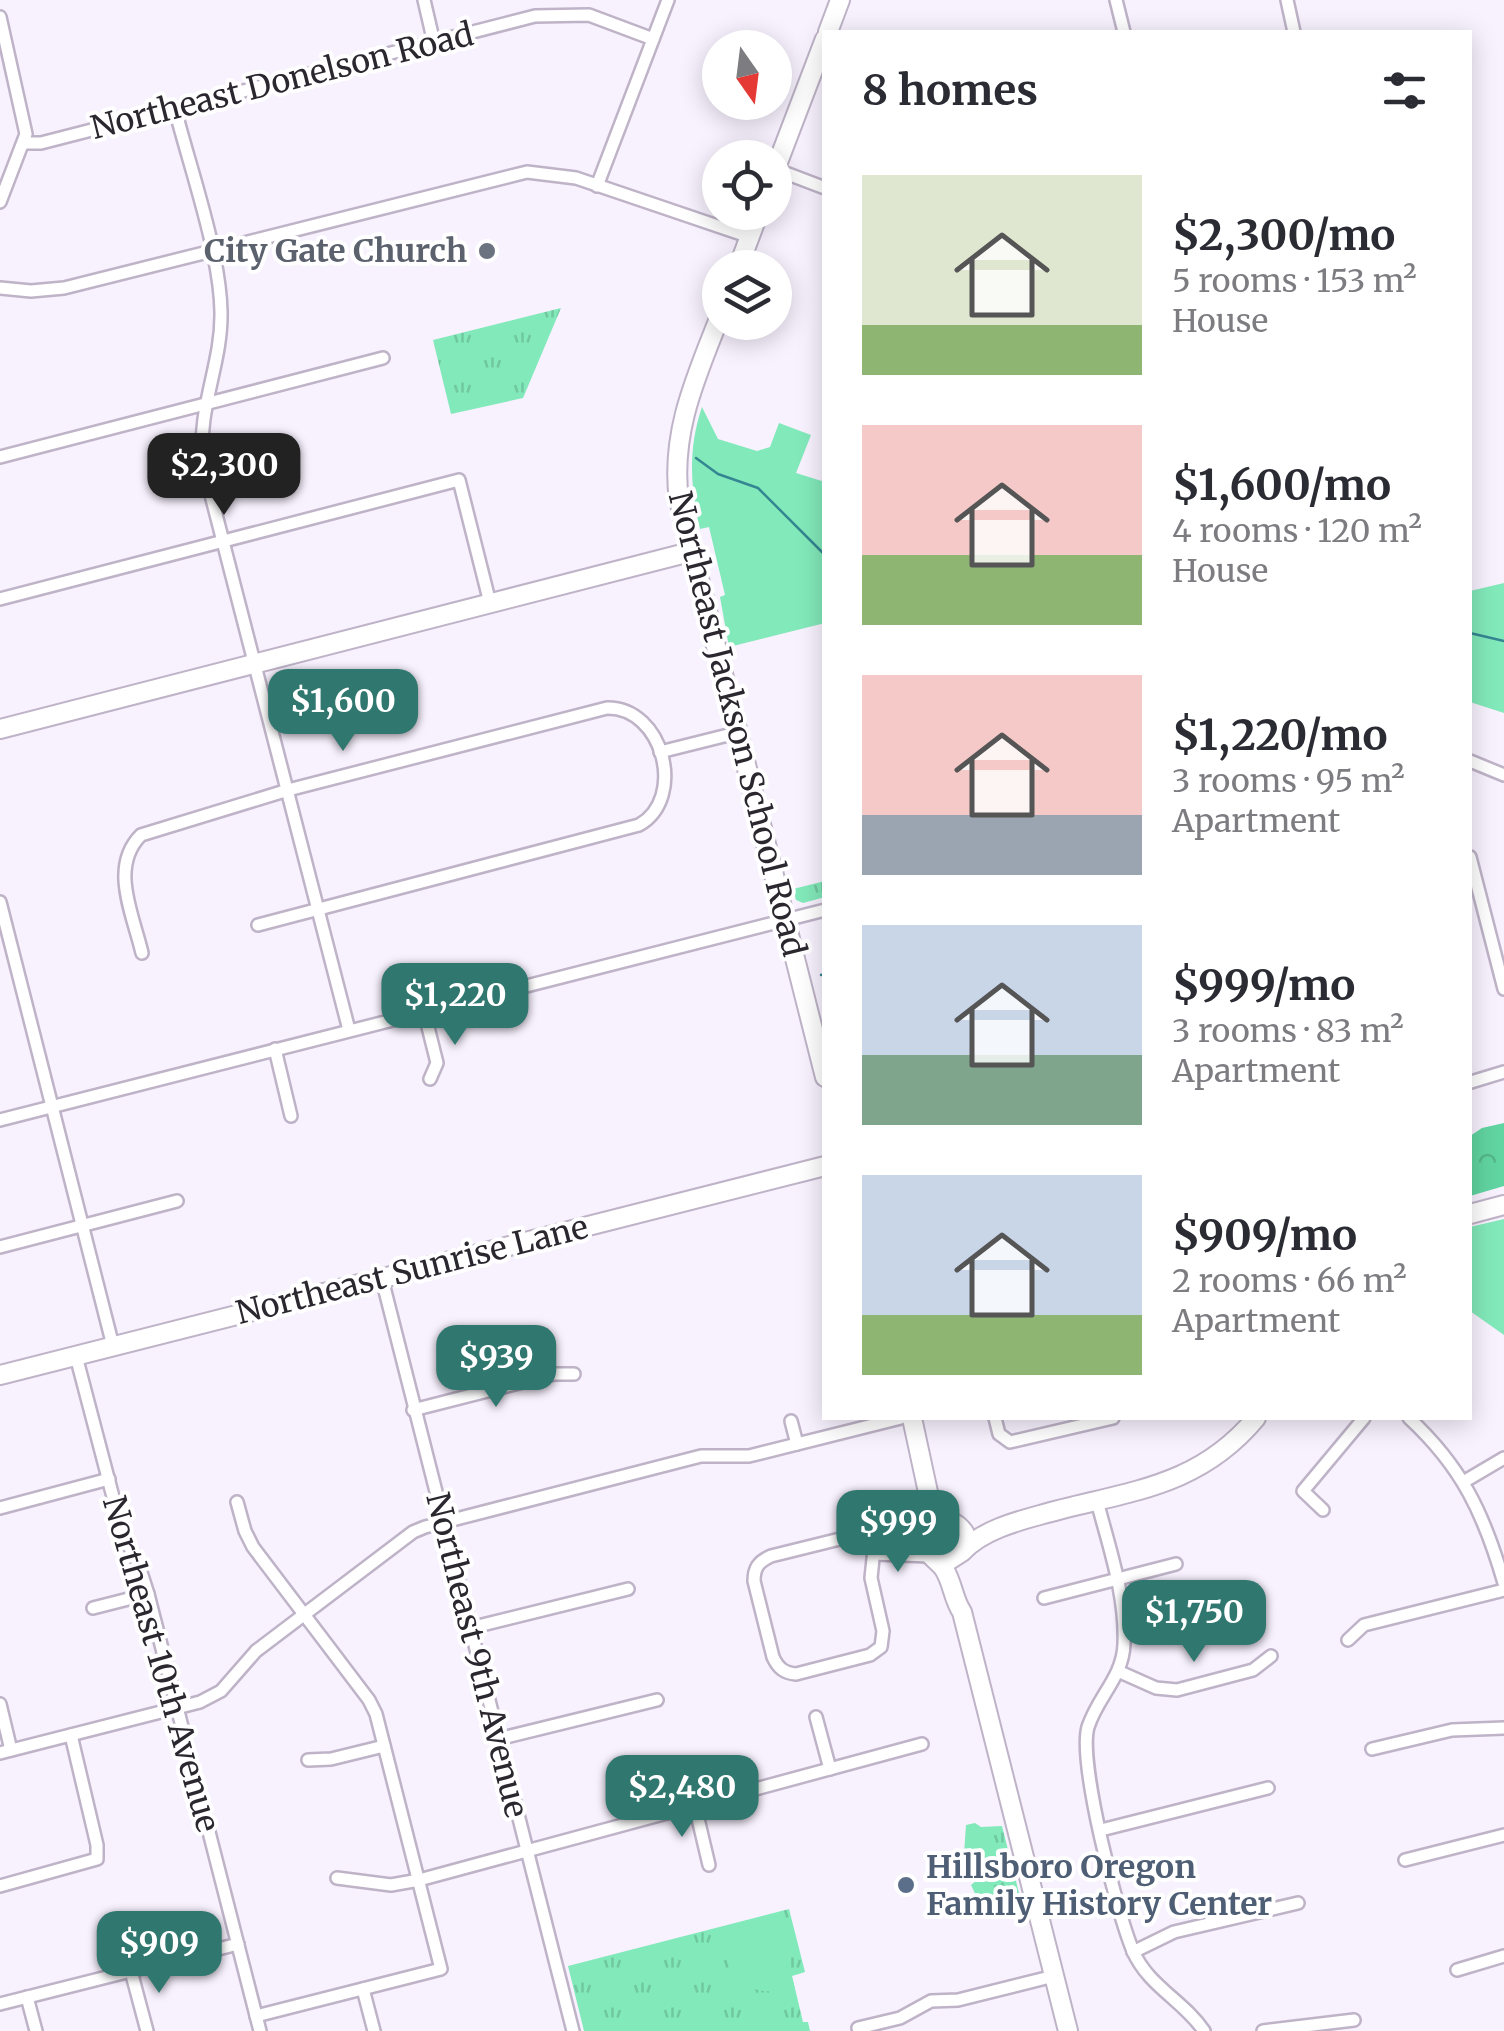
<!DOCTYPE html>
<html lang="en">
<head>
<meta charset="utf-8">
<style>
	:root { --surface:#fff; --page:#f2f2f3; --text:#2b2b33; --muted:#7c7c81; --accent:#30776f }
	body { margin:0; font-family:Merriweather,serif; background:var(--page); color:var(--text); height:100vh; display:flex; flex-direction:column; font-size:38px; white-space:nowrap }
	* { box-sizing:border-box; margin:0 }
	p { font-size:32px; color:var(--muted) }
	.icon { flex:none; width:55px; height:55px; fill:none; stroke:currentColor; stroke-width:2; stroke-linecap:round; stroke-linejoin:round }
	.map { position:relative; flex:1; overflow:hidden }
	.details { position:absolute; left:822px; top:30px; width:650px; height:1390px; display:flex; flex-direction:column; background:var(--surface); border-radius:0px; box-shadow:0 5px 25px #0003 }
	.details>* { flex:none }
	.needle { width:65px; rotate:166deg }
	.buttons { position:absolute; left:702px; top:30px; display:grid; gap:20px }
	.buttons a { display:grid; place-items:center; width:90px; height:90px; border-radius:50%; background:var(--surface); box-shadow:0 5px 25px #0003; font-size:50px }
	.price { position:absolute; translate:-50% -85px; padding:0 22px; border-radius:20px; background:var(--accent); color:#fff; font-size:32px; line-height:65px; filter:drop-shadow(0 2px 5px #0008) }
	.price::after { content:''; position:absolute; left:50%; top:60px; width:30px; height:22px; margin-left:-15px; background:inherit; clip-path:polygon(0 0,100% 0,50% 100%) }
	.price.active { background:#222; color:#fff }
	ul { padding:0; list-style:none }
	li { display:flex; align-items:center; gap:30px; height:250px; padding:0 40px }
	li span { display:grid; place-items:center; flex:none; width:280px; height:200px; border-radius:0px; color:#555 }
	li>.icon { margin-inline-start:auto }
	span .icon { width:120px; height:120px; fill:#fffc; stroke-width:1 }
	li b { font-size:42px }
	h2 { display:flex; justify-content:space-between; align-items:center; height:120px; padding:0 40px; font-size:42px }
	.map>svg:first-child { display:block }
	.grass { fill:url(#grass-tufts) }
	.forest { fill:url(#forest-crowns) }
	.park { fill:#82e9ba }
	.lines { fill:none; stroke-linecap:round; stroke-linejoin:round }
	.stream { stroke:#348692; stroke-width:2.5 }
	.street-casing { stroke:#beb3c7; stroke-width:16 }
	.secondary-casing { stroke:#beb3c7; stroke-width:22 }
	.street { stroke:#fff; stroke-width:11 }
	.secondary { stroke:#fff; stroke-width:18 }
	.worship-dot { fill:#6b7280; stroke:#fff; stroke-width:4 }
	.service-dot { fill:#5c6f8a; stroke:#fff; stroke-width:4 }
	.labels { text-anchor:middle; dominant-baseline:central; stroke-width:8; stroke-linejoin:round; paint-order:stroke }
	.street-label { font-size:32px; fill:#2b272f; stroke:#fff }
	.worship-label { font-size:32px; font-weight:bold; fill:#5b616d; stroke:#fff; text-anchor:end }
	.service-label { font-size:32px; font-weight:bold; fill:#4e5e75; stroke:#fff; text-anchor:start }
</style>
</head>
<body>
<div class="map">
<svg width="1504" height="2031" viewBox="0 0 1504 2031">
	<defs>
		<pattern id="grass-tufts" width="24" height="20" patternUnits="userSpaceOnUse" patternTransform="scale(2.5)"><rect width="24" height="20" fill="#82e9ba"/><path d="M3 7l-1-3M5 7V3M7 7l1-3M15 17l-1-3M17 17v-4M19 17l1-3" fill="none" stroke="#70c8a0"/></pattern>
		<pattern id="forest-crowns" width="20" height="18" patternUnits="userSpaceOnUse" patternTransform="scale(2.5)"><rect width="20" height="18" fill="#60d4a1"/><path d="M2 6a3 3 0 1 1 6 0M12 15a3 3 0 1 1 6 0" fill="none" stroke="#54b68b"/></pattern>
	</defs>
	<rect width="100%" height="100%" fill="#f8f1fe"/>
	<!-- grass -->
	<g class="grass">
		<polygon points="561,308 523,398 451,414 433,340"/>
		<polygon points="825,881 825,897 803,903 796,900 793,889"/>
		<circle cx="945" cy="1540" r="12"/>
		<polygon points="975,1823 981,1827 1002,1826 1019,1893 978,1900 971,1885 982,1876 982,1865 976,1857 964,1854 966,1825"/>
		<polygon points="789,1909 805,1972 792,1976 803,2022 808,2022 810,2031 584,2031 568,1966"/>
	</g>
	<!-- forest -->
	<polygon class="forest" points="1504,1123 1504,1186 1470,1196 1470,1136 1482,1128"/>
	<!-- park -->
	<g class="park">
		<path d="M702 407 718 439 757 451 770 447 779 423 811 435 796 473 825 482V623L729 647 720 597 725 595 709 527 700 529C690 487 688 448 702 407Z"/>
		<polygon points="1504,583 1504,713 1470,702 1470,591"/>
		<polygon points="1504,1219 1504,1335 1470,1311 1470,1227"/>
		<path d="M772 1929 781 1933 795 1989C751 1998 731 1984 721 1940Z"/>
	</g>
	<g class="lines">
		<!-- stream -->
		<g class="stream">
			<polyline points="696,458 718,474 758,488 825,555"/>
			<polyline points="1470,633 1504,641"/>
			<polyline points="821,975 825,974"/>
		</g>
		<defs>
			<g id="street">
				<polyline points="424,0 434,43"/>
				<polyline points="1116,0 1124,32"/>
				<polyline points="1287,0 1294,32"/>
				<polyline points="0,17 26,134 0,202"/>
				<path d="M175 109C190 168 220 252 221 312 222 365 197 407 203 464L349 1030"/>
				<polyline points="26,143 41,143 535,16 589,15 653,39"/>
				<polyline points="775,169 825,188"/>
				<polyline points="597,186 668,0"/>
				<polyline points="0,288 31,291 64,288 527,172 576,178 750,237"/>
				<polyline points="0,457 383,358"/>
				<polyline points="0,599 459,480 490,603"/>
				<polyline points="660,752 736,733"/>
				<polyline points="1470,761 1504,775"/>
				<polyline points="1470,857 1504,989"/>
				<polyline points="0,902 113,1346"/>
				<path d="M142 953C133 914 109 867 141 835L288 790 607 708C663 707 687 798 639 825L258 925"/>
				<polyline points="424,1011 437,1063 430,1079"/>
				<polyline points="275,1049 291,1116"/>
				<polyline points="1471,1082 1504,1072"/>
				<polyline points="0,1120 825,910"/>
				<polyline points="0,1247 177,1201"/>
				<polyline points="382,1279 573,2031"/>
				<polyline points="76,1356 123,1535 138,1563 148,1594 260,2031"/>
				<polyline points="413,1410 554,1374 574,1374"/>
				<polyline points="995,1418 999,1434 1010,1442 1113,1418"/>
				<path d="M1409 1418C1462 1467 1484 1514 1504 1583"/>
				<polyline points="791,1421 797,1444"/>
				<polyline points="1465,1481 1504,1458"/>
				<path d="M1097 1501C1109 1547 1126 1595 1124 1644 1123 1677 1098 1696 1088 1727 1078 1762 1117 1913 1133 1951 1148 1986 1184 2001 1204 2031"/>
				<polyline points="237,1502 245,1531 253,1547 369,1700 376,1714 441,1969 256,2016"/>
				<polyline points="0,1508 109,1479"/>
				<polyline points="1323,1510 1303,1491 1364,1418"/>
				<path d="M856 1535 871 1543 874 1549 871 1578 883 1631 881 1647 870 1655 796 1674C784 1673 778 1668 773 1657L754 1581C754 1568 758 1562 771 1556Z"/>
				<polyline points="875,1554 930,1556"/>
				<polyline points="875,1554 912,1541 925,1531"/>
				<polyline points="1044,1598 1176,1564"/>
				<polyline points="93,1608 148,1594"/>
				<polyline points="470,1628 628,1589"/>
				<polyline points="1348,1640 1364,1625 1504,1590"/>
				<polyline points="1120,1672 1156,1688 1177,1690 1253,1670 1271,1656"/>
				<polyline points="0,1704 11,1750"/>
				<polyline points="816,1717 830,1769"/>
				<polyline points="498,1739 657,1700"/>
				<polyline points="1372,1749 1452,1730 1504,1728"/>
				<polyline points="0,1753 200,1702 221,1691 256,1651 413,1532 425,1527 701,1456 749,1456 901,1418"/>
				<polyline points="308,1760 331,1759 384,1746"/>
				<polyline points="695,1806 709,1865"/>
				<polyline points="1101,1830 1268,1788"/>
				<polyline points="1405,1860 1504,1835"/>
				<polyline points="337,1878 391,1885 419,1880 922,1744"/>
				<polyline points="0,1886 97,1859 97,1845 71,1735"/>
				<polyline points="1133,1952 1174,1932 1298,1903"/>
				<polyline points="1457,1970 1504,1956"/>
				<polyline points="131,1971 147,2031"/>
				<polyline points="363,1989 374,2031"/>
				<polyline points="27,1997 36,2031"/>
				<polyline points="0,2004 238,1944"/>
				<polyline points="858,2028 900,2018 931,2001 958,2000 1054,1976"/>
				<polyline points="1263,2031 1354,2020"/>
			</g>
			<g id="secondary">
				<polyline points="828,32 840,0"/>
				<polyline points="775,170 825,39"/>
				<polyline points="738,268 759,212"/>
				<path d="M720 316C696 377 670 433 679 500L825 1077"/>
				<polyline points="0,729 690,552"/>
				<polyline points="1470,1214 1504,1205"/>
				<polyline points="0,1375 825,1166"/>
				<polyline points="912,1418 931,1506 930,1524"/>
				<path d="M963 1551C982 1531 1014 1522 1040 1515 1124 1491 1196 1490 1256 1418"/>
				<path d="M934 1558 948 1561 962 1552 965 1534C952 1511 918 1518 924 1544 926 1555 938 1560 944 1569 953 1583 953 1599 962 1612L1068 2031"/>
			</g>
		</defs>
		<!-- street casing -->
		<use href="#street" class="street-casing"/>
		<!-- secondary casing -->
		<use href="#secondary" class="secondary-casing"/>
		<!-- street -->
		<use href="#street" class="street"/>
		<!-- secondary -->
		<use href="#secondary" class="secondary"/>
	</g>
	<!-- markers -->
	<circle class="worship-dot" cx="487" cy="251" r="10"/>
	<circle class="service-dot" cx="906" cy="1885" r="10"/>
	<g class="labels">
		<!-- street labels -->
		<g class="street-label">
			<text transform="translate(282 81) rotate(-14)">Northeast Donelson Road</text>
			<text transform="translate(737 724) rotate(76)">Northeast Jackson School Road</text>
			<text transform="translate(412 1270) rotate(-14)">Northeast Sunrise Lane</text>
			<text transform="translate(477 1655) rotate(76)">Northeast 9th Avenue</text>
			<text transform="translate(161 1664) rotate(74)">Northeast 10th Avenue</text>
		</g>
		<!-- worship labels -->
		<g class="worship-label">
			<text x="467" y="251">City Gate Church</text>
		</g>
		<!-- service labels -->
		<g class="service-label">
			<text x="926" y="1867">Hillsboro Oregon<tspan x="926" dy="37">Family History Center</tspan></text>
		</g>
	</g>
</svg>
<div class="buttons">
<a><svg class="needle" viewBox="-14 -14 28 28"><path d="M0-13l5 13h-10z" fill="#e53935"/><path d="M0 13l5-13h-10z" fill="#7c7c81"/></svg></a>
<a><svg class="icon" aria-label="locate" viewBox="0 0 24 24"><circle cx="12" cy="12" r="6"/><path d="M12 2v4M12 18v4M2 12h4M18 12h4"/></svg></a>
<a><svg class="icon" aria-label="layers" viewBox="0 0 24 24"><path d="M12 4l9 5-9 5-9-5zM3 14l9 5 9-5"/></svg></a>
</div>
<b class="price active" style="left:224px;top:518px">$2,300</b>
<b class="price" style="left:343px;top:754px">$1,600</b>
<b class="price" style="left:455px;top:1048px">$1,220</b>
<b class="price" style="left:496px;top:1410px">$939</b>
<b class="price" style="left:898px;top:1575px">$999</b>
<b class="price" style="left:1194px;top:1665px">$1,750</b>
<b class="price" style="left:682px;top:1840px">$2,480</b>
<b class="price" style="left:159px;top:1996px">$909</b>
<section class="details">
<h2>8 homes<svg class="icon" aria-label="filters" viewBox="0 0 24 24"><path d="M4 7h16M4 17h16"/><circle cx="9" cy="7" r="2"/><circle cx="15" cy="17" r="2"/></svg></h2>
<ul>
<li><span style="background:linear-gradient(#dfe7d0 75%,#8fb573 0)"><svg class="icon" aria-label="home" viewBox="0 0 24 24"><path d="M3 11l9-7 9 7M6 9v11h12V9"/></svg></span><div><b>$2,300/mo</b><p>5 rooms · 153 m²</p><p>House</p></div></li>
<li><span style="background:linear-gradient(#f6c9c9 65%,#8fb573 0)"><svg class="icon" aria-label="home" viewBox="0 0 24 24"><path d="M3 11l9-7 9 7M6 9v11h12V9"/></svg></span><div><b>$1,600/mo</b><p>4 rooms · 120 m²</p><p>House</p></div></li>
<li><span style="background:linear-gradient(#f6c9c9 70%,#9aa5b1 0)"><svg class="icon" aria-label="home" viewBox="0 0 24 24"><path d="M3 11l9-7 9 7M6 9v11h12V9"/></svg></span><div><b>$1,220/mo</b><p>3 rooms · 95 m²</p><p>Apartment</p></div></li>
<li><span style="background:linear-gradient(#c9d6e8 65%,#7fa58c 0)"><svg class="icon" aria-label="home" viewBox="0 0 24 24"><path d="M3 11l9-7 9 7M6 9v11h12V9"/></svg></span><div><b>$999/mo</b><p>3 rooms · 83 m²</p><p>Apartment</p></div></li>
<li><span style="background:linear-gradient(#c9d6e8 70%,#8fb573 0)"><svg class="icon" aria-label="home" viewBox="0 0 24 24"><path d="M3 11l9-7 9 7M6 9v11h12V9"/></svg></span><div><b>$909/mo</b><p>2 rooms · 66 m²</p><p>Apartment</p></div></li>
</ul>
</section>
</div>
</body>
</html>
